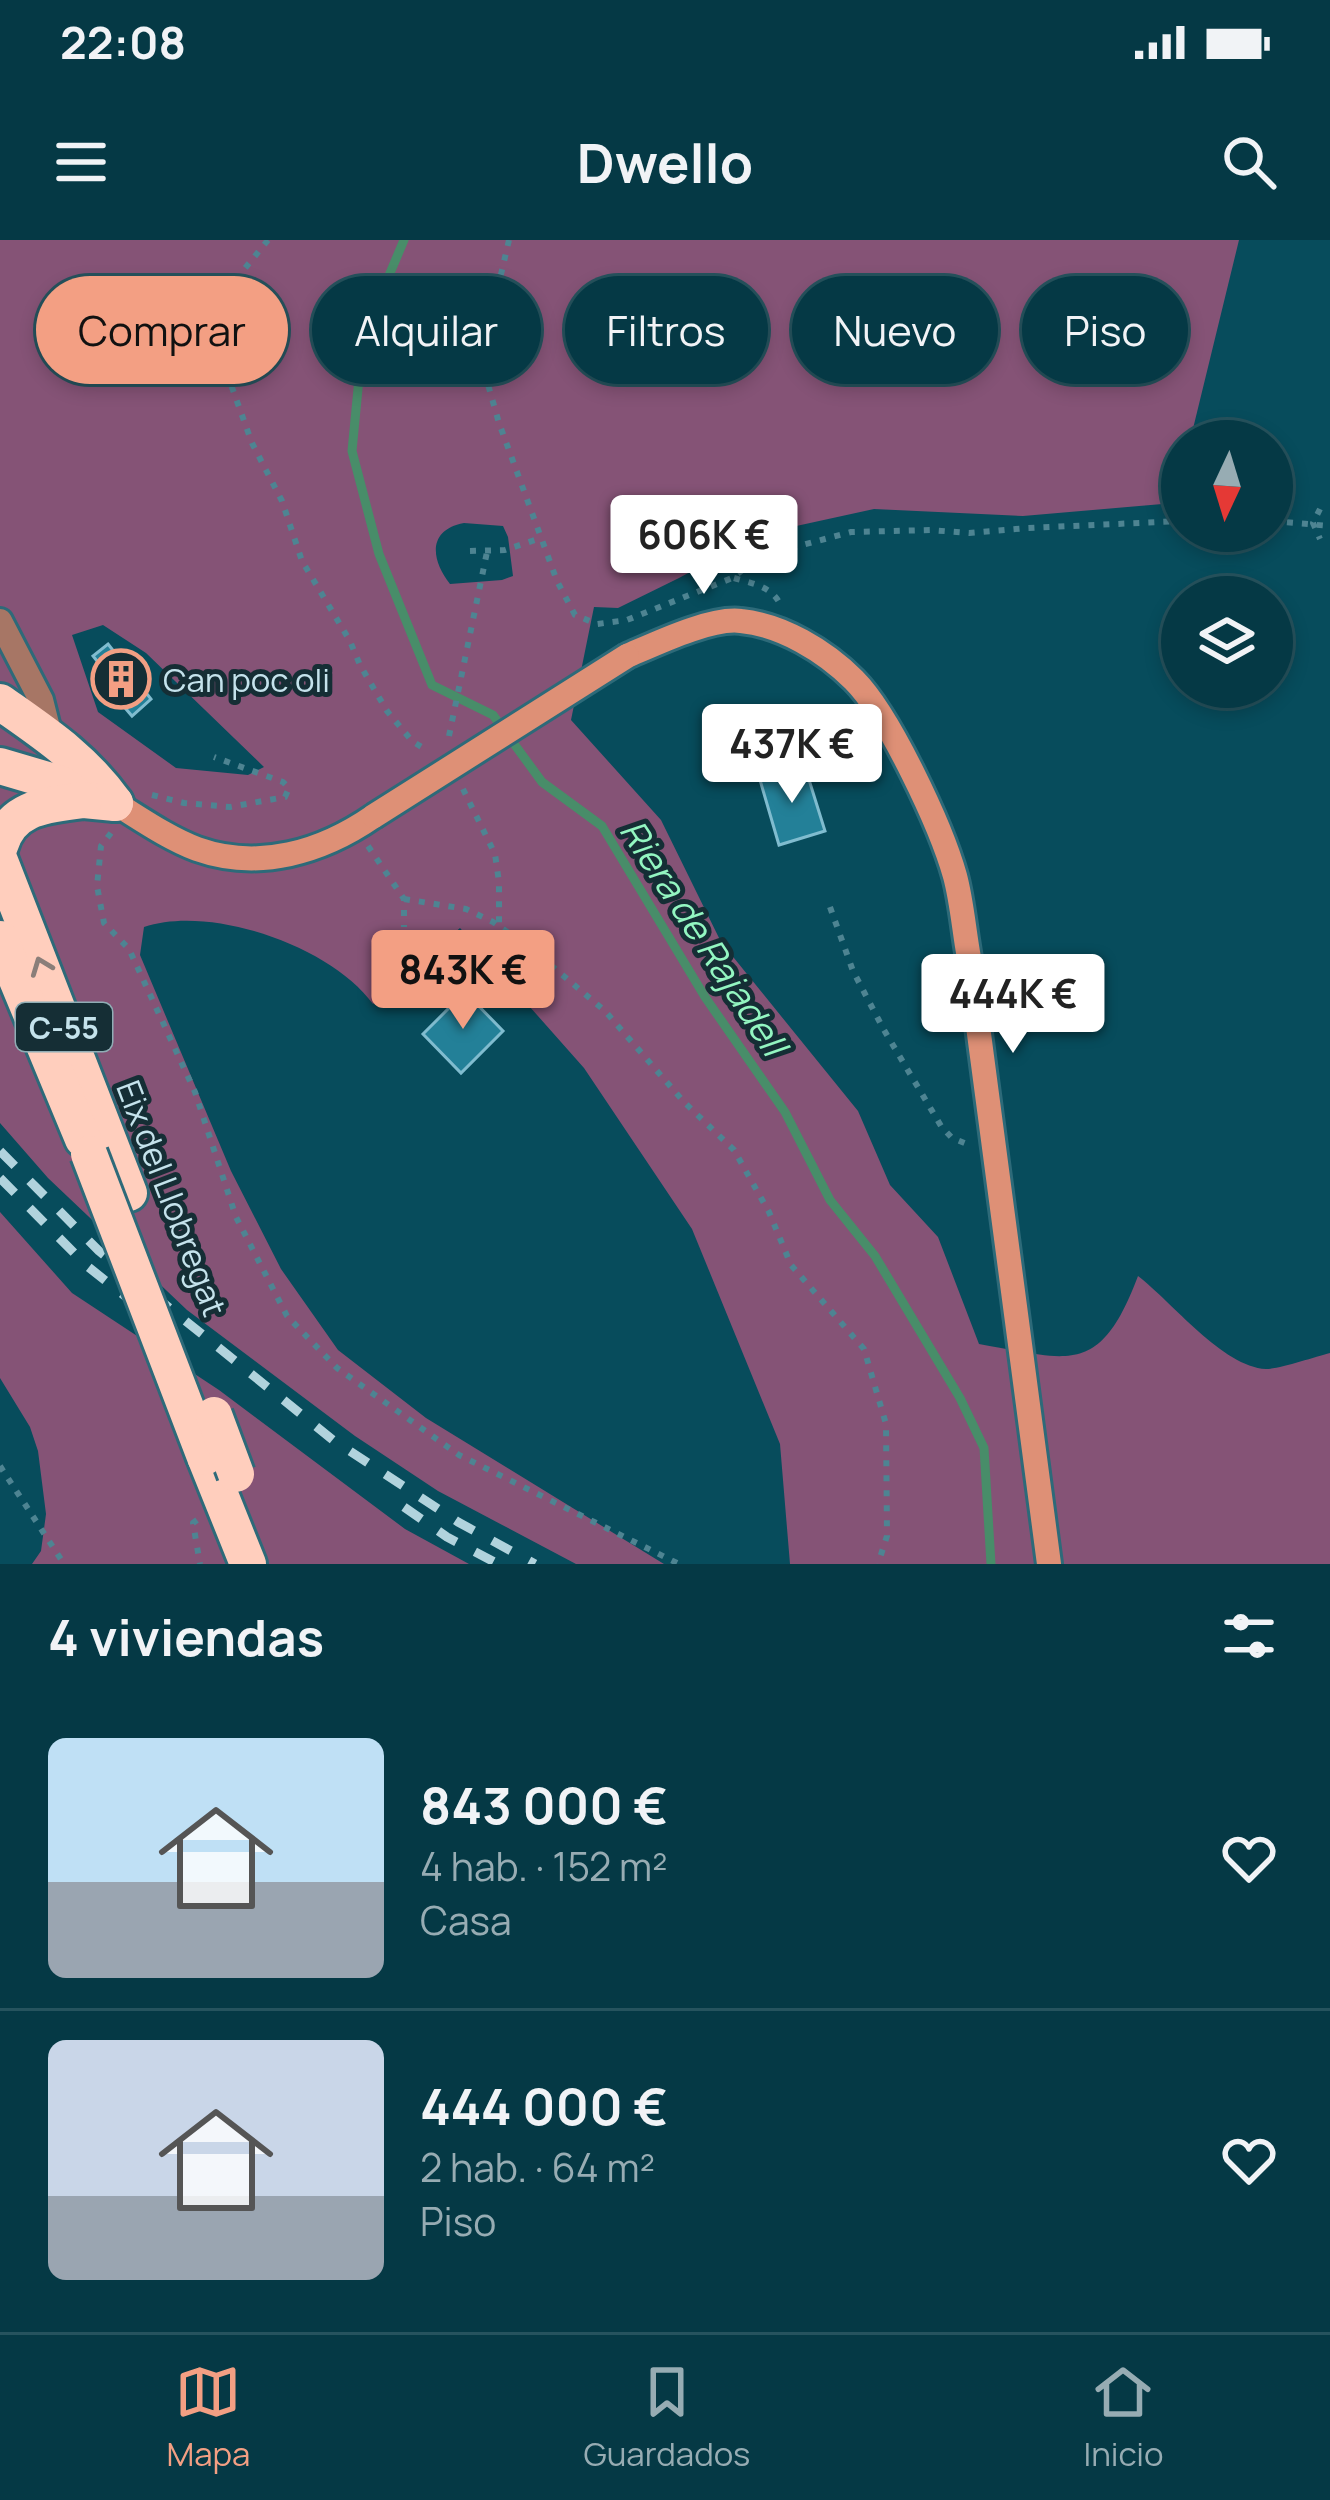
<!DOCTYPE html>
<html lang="es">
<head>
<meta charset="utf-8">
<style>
	:root { --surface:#053945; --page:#134450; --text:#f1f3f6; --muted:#97acb3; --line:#26535e; --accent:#f39f83 }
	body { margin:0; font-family:Manrope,sans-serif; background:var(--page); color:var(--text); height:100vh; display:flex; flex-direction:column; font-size:45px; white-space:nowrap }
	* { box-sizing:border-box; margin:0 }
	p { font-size:39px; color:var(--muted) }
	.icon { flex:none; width:66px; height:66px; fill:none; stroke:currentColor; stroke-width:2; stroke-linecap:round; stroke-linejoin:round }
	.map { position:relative; height:1324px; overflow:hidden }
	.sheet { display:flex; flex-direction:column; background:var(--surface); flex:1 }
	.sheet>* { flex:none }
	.banner { position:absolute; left:36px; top:36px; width:1260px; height:108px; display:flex; gap:24px }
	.needle { width:78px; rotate:184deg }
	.buttons { position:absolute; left:1161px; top:180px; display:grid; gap:24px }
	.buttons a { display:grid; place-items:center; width:132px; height:132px; border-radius:50%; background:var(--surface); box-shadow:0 6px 18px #0003,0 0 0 3px var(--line); font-size:60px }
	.price { position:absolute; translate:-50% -102px; padding:0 27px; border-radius:12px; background:#fff; color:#222; font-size:39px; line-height:78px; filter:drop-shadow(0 3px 6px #0008) }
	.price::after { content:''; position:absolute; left:50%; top:72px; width:36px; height:27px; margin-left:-18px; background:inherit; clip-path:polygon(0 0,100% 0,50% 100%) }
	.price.on { background:var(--accent); color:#111 }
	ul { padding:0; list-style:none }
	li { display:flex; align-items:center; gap:36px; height:300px; padding:0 48px }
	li+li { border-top:3px solid var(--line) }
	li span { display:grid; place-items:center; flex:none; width:336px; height:240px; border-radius:18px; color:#555 }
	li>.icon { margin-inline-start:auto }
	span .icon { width:144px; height:144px; fill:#fffc; stroke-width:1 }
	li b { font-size:51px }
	h2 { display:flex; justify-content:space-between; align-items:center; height:144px; padding:0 48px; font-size:51px }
	.pill { padding:0 42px; border-radius:54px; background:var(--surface); box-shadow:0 6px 18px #0003,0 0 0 3px var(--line); font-size:42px; line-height:108px }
	.pill.on { background:var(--accent); color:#111 }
	.status { display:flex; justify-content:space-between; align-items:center; height:84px; padding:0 60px; background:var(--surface); direction:ltr }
	.status svg { height:33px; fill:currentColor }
	header { display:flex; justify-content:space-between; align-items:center; height:156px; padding:0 48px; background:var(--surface); font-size:54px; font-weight:700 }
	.tab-bar { display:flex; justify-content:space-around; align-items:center; height:168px; border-top:3px solid var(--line); background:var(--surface); font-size:33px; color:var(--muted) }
	.tab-bar a { display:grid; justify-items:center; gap:6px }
	.tab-bar .on { color:var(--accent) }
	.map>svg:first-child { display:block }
	.green { fill:#855376; fill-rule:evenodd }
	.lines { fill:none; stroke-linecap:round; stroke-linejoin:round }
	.stream { stroke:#488d69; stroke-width:9 }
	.building { fill:#238098; stroke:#80bccf; stroke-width:3 }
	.street-casing { stroke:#2d6a79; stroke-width:30 }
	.secondary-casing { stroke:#2d6a79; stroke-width:30 }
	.highway-casing { stroke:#2d6a79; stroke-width:42 }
	.path { stroke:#4e8492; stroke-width:6; stroke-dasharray:6 9; stroke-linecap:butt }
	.street { stroke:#a77665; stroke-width:24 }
	.secondary { stroke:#de9076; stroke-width:24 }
	.highway { stroke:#ffcebd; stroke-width:36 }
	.rail { stroke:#b1d3dd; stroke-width:9; stroke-dasharray:21 21; stroke-linecap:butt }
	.secondary-bridge-casing { stroke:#2d6a79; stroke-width:30; stroke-linecap:butt }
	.highway-bridge-casing { stroke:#2d6a79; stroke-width:42; stroke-linecap:butt }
	.secondary-bridge { stroke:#de9076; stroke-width:24 }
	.highway-bridge { stroke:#ffcebd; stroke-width:36 }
	.oneway { stroke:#8a7e79 }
	.labels { text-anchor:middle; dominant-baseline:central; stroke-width:10; stroke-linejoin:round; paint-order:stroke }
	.shield { fill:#152e35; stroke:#90adb5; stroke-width:3 }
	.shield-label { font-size:30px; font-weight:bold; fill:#c5e3ec }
	.poi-label { font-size:33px; fill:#c5e3ec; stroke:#152e35; text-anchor:start }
	.street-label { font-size:33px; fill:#c5e3ec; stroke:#152e35 }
	.water-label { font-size:36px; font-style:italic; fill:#93f6c1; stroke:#152e35 }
</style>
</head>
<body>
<div class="status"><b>22:08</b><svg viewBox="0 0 49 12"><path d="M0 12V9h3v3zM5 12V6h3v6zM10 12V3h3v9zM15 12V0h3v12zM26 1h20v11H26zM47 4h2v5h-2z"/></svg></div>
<header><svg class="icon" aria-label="menu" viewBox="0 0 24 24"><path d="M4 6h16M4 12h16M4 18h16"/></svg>Dwello<svg class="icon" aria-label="search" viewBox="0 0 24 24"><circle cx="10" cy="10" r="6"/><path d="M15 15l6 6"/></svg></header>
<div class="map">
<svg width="1330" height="1324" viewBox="0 0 1330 1324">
	<rect width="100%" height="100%" fill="#074c5c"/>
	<!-- green -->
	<g class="green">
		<path d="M0 0H1239L1190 201H1182V232L1174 263 1023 276 874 269 760 294 679 338 618 368 594 367 571 480 661 580 721 702 858 871 890 945 938 997 979 1104C1070 1120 1100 1137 1138 1036 1172 1062 1223 1127 1266 1129 1280 1129 1314 1117 1330 1113V1324H790L780 1204 692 989 584 828 460 688 373 764C332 707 211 664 144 687L140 715 231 931 281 1029 338 1110 426 1178 664 1324H576L438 1251 355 1196 187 1070 48 938 0 883ZM464 283 503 286 508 297 513 336 502 340 450 344C431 320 427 290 464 283ZM103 385 146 413 264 527 248 535 176 528 98 472 72 395Z"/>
		<polygon points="0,972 72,1053 219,1150 405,1289 469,1324 32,1324 41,1311 46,1274 38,1211 30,1187 0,1138"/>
	</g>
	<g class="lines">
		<!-- stream -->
		<polyline class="stream" points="404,0 363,97 352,211 379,314 432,445 493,475 542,542 602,586 705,757 785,872 830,960 875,1016 960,1158 984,1208 991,1324"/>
	</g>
	<!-- building -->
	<g class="building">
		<polygon points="108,404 151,459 132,476 103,442 109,436 93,416"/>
		<polygon points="805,527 825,591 779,605 760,540"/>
		<polygon points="465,752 503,791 461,833 423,794"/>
	</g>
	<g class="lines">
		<defs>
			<polyline id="street" points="0,381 41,460 50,496"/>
			<g id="secondary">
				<path d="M627 416C655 404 711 377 741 381 782 385 825 411 854 440 889 475 941 586 955 636 962 662 964 691 969 718L1049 1324"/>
				<path d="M115 563C141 579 168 598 197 609 259 631 322 612 374 576"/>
			</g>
			<g id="highway">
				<path d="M0 462C44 493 83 518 115 563"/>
				<polyline points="0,526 61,544 84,560 115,563"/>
				<path d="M0 606C11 566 48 565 84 560"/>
				<polyline points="0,621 129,953"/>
				<polyline points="0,699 83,899"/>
				<polyline points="205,1217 248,1324"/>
			</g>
		</defs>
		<!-- street casing -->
		<use href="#street" class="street-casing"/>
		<!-- secondary casing -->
		<use href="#secondary" class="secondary-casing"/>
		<!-- highway casing -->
		<use href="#highway" class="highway-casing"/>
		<!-- path -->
		<g class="path">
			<polyline points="268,0 233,43 219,65 217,90 225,128 252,203 282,261 302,321 350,401 360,425 387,471 412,501 428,511"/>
			<polyline points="509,0 481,120 499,183 557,341 575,375 597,384 627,380 732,338 761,316 851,292 930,290 969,293 1028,288 1182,281"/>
			<polyline points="1320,269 1313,283 1320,299"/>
			<polyline points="1272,281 1330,286"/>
			<polyline points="470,311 505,310 541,298"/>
			<path d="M734 338C751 343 770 346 779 362"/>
			<polyline points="449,496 487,312"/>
			<polyline points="463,549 495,614 499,642 499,684"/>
			<polyline points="152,555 184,563 230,567 285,557 289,548 283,542 214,517"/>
			<polyline points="111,593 101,606 97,646 104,683 129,709 195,852 236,977 287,1076 337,1128 459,1215 679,1324"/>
			<polyline points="368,606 404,659 404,687"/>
			<polyline points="404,659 466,669 493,682 534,711 605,771 684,862 734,910 769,972 791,1025 864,1109 886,1184 887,1296 878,1324"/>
			<polyline points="830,667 853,731 884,790 941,886 952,898 967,904"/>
			<polyline points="0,1226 64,1324"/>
			<polyline points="197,1280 193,1283 200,1324"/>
		</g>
		<!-- street -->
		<use href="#street" class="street"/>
		<!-- secondary -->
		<use href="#secondary" class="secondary"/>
		<!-- highway -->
		<use href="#highway" class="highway"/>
		<!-- rail -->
		<g class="rail">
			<polyline points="0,911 99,1011 333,1200 458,1282 535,1324"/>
			<polyline points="0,938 87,1026 178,1098"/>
			<polyline points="404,1267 447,1297 498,1324"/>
		</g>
		<defs>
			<polyline id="secondary-bridge" points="374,576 627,416"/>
			<g id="highway-bridge">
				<polyline points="89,914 205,1217"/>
				<polyline points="214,1175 236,1234"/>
			</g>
		</defs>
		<!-- secondary-bridge casing -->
		<use href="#secondary-bridge" class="secondary-bridge-casing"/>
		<!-- highway-bridge casing -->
		<use href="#highway-bridge" class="highway-bridge-casing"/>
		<!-- secondary-bridge -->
		<use href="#secondary-bridge" class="secondary-bridge"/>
		<!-- highway-bridge -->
		<use href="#highway-bridge" class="highway-bridge"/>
	</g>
	<!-- one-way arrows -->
	<defs><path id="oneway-chevron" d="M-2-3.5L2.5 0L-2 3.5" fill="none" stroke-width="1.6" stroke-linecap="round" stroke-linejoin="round" transform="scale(3)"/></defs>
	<use class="oneway" href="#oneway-chevron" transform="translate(41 726) rotate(-111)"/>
	<!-- icons -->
	<defs>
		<symbol id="building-ring" viewBox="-11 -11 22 22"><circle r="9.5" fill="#152e35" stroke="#f39f83" stroke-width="1.5"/><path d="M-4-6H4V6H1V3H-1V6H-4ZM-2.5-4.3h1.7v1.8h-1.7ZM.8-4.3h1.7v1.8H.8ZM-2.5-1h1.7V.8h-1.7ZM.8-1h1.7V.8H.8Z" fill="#f39f83"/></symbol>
	</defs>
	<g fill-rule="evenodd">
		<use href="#building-ring" x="88" y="406" width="66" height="66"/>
	</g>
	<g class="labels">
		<!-- shield labels -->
		<rect class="shield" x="16" y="763" width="96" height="48" rx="9"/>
		<g class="shield-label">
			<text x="64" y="787">C-55</text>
		</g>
		<!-- poi labels -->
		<g class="poi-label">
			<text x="163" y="439">Can poc oli</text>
		</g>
		<!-- street labels -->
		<g class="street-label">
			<text transform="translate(172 958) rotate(69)">Eix del Llobregat</text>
		</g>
		<!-- water labels -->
		<g class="water-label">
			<text transform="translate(704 697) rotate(57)">Riera de Rajadell</text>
		</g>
	</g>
</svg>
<div class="buttons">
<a><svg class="needle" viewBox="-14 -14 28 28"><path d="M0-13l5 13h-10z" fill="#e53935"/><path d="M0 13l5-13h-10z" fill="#97acb3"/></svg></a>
<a><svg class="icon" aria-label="layers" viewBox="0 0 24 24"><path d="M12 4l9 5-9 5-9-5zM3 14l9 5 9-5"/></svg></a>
</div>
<b class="price" style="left:704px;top:357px">606K €</b>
<b class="price" style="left:792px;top:566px">437K €</b>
<b class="price on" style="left:463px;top:792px">843K €</b>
<b class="price" style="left:1013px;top:816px">444K €</b>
<div class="banner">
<a class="pill on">Comprar</a>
<a class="pill">Alquilar</a>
<a class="pill">Filtros</a>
<a class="pill">Nuevo</a>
<a class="pill">Piso</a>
</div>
</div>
<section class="sheet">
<h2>4 viviendas<svg class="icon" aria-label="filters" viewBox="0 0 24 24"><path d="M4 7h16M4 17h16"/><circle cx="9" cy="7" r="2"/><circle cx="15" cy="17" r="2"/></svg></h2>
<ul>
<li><span style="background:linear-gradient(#bfe0f5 60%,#9aa5b1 0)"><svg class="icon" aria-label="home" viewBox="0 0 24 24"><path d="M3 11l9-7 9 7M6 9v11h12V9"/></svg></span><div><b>843 000 €</b><p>4 hab. · 152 m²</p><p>Casa</p></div><svg class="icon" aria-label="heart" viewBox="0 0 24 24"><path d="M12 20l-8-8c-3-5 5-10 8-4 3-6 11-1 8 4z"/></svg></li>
<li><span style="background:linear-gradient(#c9d6e8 65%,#9aa5b1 0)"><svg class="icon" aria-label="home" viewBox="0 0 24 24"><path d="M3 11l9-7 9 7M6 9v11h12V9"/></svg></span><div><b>444 000 €</b><p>2 hab. · 64 m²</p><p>Piso</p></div><svg class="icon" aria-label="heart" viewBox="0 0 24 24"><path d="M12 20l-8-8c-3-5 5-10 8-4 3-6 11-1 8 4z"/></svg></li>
</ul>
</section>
<nav class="tab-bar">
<a class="on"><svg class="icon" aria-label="map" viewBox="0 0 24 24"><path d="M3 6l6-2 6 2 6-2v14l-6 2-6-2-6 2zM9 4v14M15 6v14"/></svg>Mapa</a>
<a><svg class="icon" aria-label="saved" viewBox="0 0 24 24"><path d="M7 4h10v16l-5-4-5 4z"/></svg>Guardados</a>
<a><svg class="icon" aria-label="home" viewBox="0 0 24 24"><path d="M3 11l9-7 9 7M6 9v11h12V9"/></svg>Inicio</a>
</nav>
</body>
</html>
